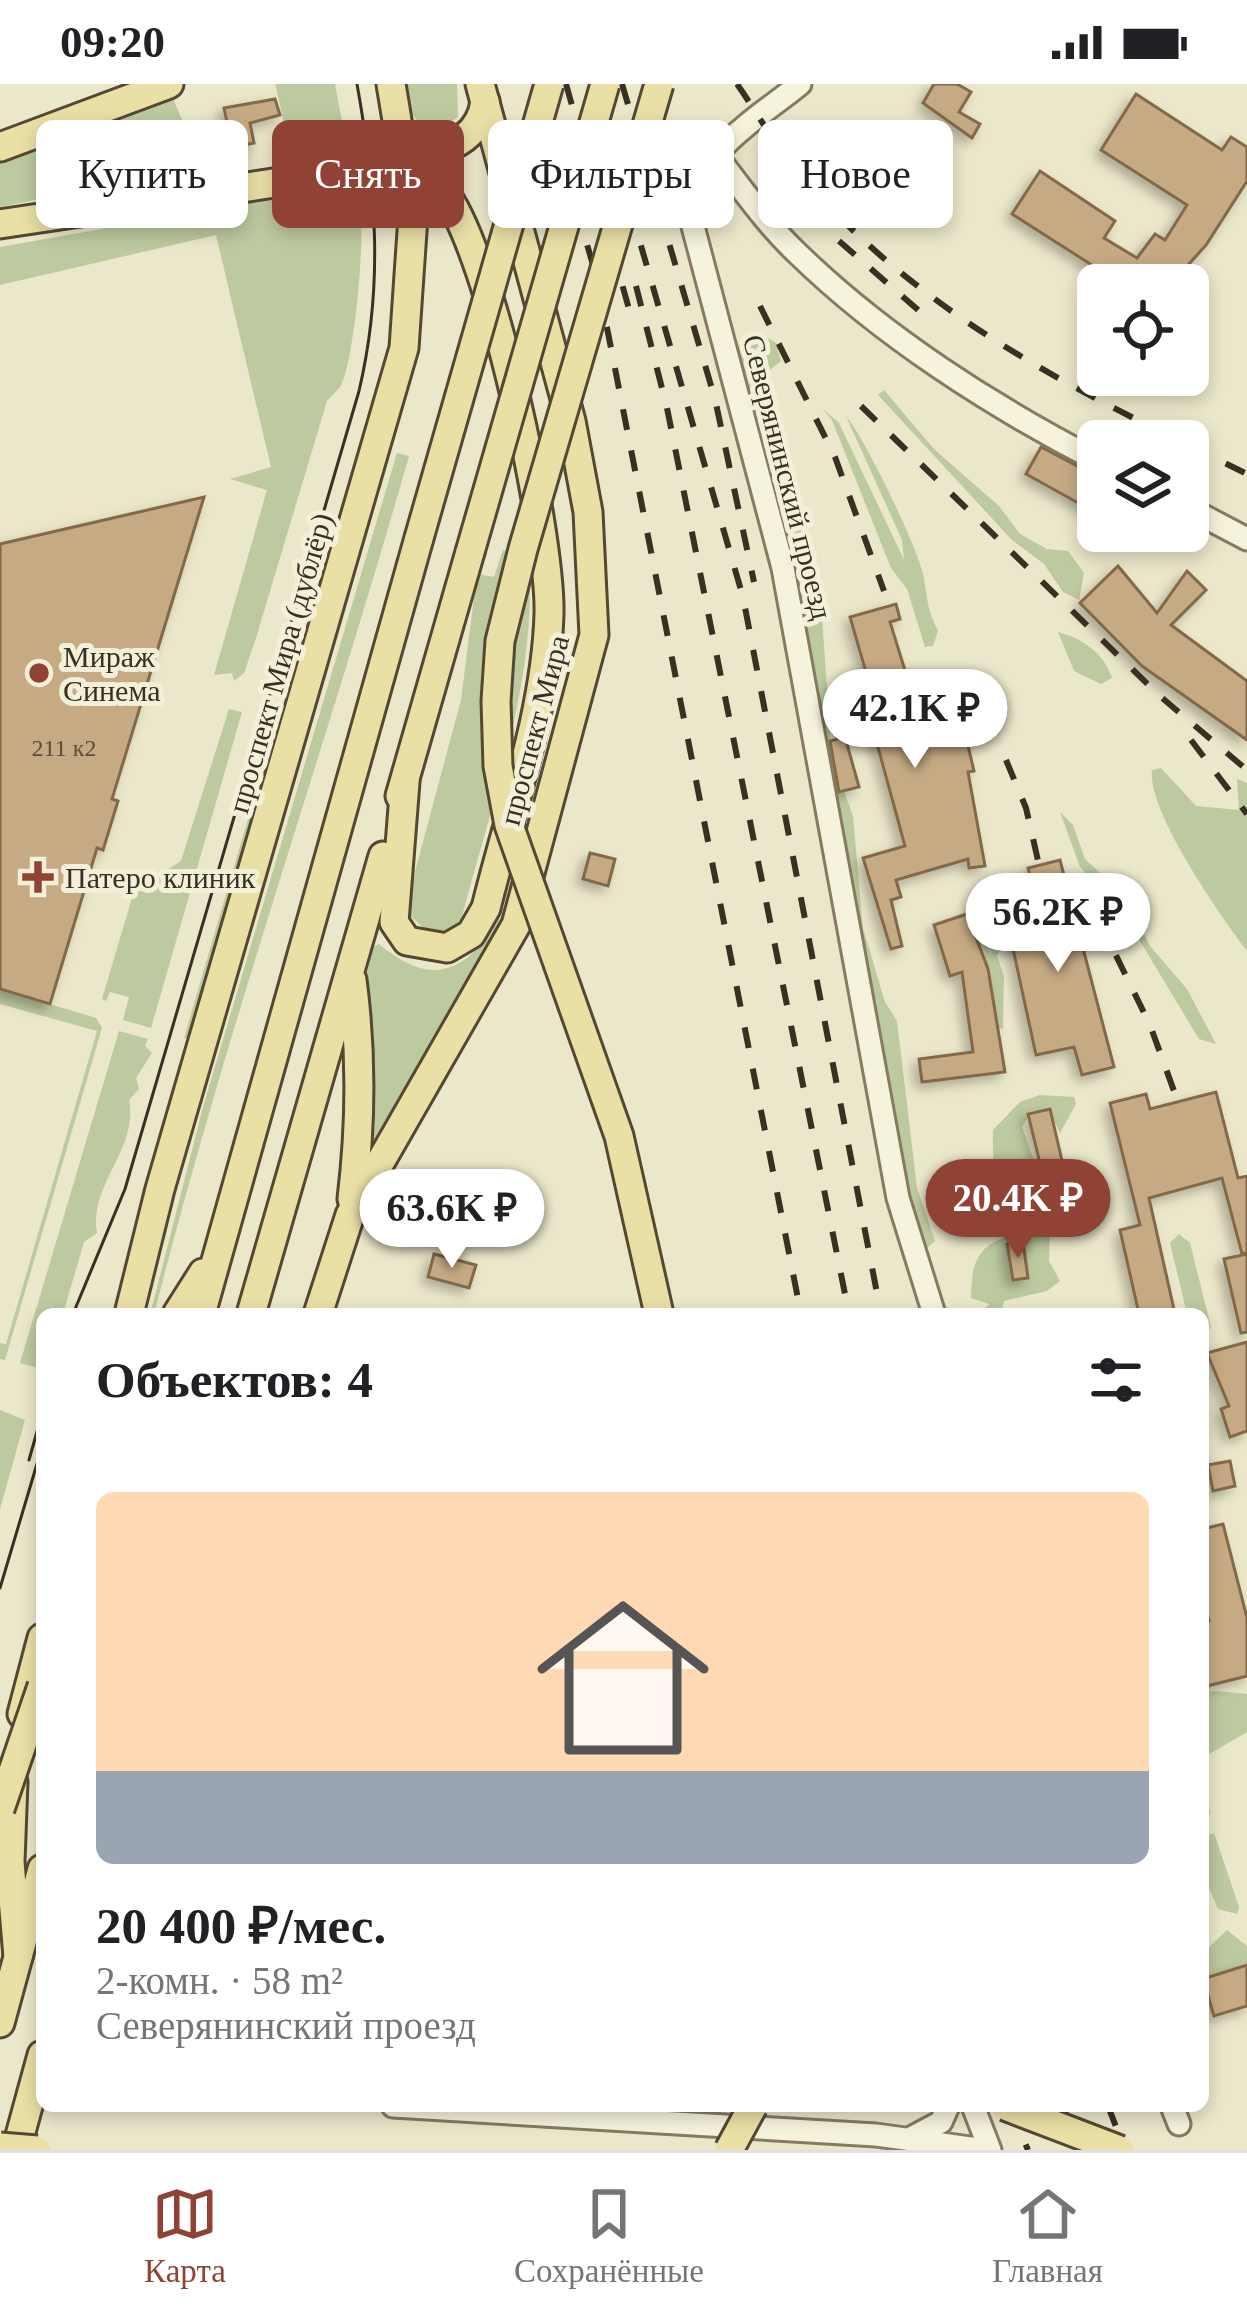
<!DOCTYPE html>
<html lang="ru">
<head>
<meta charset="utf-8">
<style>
	:root { --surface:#fff; --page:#f6f6f6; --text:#202124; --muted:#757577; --line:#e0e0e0; --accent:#904335 }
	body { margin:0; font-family:Georgia,serif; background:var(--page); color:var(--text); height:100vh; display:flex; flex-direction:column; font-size:45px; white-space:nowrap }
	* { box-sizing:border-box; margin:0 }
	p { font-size:39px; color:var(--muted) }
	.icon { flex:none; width:66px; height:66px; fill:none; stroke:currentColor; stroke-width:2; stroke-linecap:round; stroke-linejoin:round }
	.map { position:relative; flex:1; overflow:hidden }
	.drawer { position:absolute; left:36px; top:1224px; width:1173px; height:804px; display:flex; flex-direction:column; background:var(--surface); border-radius:18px; box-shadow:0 6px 18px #0003 }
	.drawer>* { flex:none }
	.guide { position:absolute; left:36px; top:36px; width:1176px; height:108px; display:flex; gap:24px }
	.buttons { position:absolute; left:1077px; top:180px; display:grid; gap:24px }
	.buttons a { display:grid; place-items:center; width:132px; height:132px; border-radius:18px; background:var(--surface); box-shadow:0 6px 18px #0003; font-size:60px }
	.price { position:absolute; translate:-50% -102px; padding:0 27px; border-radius:42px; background:#fff; color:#222; font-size:39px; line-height:78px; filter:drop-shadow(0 3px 6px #0008) }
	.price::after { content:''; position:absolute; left:50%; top:72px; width:36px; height:27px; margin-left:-18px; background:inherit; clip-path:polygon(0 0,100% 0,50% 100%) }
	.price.active { background:var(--accent); color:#fff }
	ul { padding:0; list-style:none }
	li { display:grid; align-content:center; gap:24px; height:636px; padding:0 60px }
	li span { display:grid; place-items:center; height:372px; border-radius:18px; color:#555 }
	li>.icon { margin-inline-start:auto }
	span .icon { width:216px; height:216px; fill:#fffc; stroke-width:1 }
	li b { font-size:51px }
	h2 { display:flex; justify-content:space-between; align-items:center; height:144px; padding:0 60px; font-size:51px }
	.pill { padding:0 42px; border-radius:18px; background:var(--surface); box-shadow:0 6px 18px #0003; font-size:42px; line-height:108px }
	.pill.active { background:var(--accent); color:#fff }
	.status { display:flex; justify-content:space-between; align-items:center; height:84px; padding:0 60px; background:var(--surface); direction:ltr }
	.status svg { height:33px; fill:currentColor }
	.menu { display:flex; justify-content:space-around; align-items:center; height:168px; border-top:3px solid var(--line); background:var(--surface); font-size:33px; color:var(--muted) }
	.menu a { display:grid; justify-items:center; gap:6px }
	.menu .active { color:var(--accent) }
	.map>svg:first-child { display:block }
	.green { fill:#bdc99f }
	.building { fill:#c6aa84; stroke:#836948; stroke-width:3; filter:url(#shadow) }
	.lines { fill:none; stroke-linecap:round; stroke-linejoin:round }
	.minor-casing { stroke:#867b60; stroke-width:27 }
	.major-casing { stroke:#554833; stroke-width:33 }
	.minor { stroke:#f6f3dd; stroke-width:21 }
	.major { stroke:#eae0a6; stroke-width:27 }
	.tram { stroke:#383022; stroke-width:3 }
	.rail { stroke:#383022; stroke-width:6; stroke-dasharray:21 21; stroke-linecap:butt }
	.major-bridge-casing { stroke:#554833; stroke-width:33; stroke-linecap:butt }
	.major-bridge { stroke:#eae0a6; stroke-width:27 }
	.poi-dot { fill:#904335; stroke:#f3f0d9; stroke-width:4.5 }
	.labels { text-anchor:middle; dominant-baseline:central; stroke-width:10; stroke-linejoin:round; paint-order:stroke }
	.number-label { font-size:24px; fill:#5c4e3a }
	.street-label { font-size:30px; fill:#383022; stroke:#f3f0d9 }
	.poi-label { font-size:30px; fill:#383022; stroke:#f3f0d9; text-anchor:start }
</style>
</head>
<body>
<div class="status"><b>09:20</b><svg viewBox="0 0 49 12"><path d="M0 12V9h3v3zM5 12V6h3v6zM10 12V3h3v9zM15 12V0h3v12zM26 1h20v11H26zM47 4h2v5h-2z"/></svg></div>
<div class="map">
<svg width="1247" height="2066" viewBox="0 0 1247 2066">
	<defs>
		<filter id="shadow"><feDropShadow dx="-5.5" dy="5.5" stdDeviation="6" flood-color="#0004"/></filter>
	</defs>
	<rect width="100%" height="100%" fill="#ebe7ca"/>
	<!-- green -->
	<g class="green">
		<path d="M275 0H335L348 70C279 80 291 58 275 0Z"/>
		<polygon points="403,0 457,0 458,33 439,45 422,42 409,26"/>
		<polygon points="171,10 183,38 174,37 164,73 172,76 169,89 0,123 0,62"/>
		<path d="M337 109 358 114C368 137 354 283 340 303 336 308 331 312 327 317L256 554 244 589 234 597 232 589 214 591 267 406 230 395 271 383 216 151 0 201V163L248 119Z"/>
		<polygon points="760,249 776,259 781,277 766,289 772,345 789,381 820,505 832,674 853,732 863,844 885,918 897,937 917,1104 935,1157 913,1176 808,588 808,550 734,270 743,254"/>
		<polygon points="884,306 934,365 999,422 1020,450 1047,465 1068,467 1084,489 1079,516 1063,508 1044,480 1012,456 878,311"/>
		<path d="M822 324 839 339 904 476 902 456 846 332C865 354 919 466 924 494 927 515 928 527 938 547L933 562 925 563 907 505 891 484 832 336Z"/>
		<path d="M397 369 409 372C328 657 229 936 156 1223L151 1227 203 1023Z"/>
		<path d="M503 466 529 470C538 595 492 717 461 836L444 850H431L410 832 409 810 461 616 477 490 494 493Z"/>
		<path d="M1058 548C1083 555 1103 568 1112 594L1101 600 1074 587Z"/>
		<polygon points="229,625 242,628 151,944 123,936 129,913 110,908 106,917 102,915 134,807 181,777"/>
		<polygon points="278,632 282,635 188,955 184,954"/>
		<path d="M1161 684 1196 722 1239 726 1237 695 1247 699V867C1220 831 1147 727 1152 686Z"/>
		<polygon points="1060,728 1073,741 1085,775 1125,812 1150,862 1187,905 1216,960 1199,955 1120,824 1080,783"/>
		<polygon points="976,822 1004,857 997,872 1004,892 1003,945 992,941 978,849 965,838 964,826"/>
		<path d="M504 827 496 855 369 1068 373 976 365 897 373 863 379 860C436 908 470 885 504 827Z"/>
		<polygon points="0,905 96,934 102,944 5,1276 0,1275 0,1259 6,1260 97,947 0,920"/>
		<path d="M119 947 148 955 145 962 152 969 136 994 139 1005 129 1016C139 1065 88 1101 97 1149L84 1158 63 1230H42V1285L20 1279Z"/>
		<path d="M1040 1011 1074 1013 1076 1020 1060 1049 1050 1028 1032 1027 1022 1043 1037 1085 1032 1110 1050 1145 1049 1177 1060 1197 1047 1207 1004 1217 1001 1230H980L989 1220 971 1214C972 1177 976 1162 1014 1150L1021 1134C994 1118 992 1076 993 1046L1020 1018Z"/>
		<polygon points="1179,1150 1190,1159 1211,1243 1203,1256 1203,1230 1187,1230 1170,1159"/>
		<polygon points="0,1326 25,1336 0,1425"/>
		<polygon points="1216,1607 1247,1610 1247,1648 1206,1672 1210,1730 1203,1734 1203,1609"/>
		<polygon points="1214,1749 1239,1823 1237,1830 1218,1825 1205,1795 1203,1753"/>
		<polygon points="1227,1846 1247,1862 1247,1880 1225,1887 1203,1904 1203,1869"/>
	</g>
	<!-- building -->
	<g class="building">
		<polygon points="934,0 957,0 971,8 959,28 980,40 972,54 923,19"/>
		<polygon points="1136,10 1222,66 1231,53 1247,63 1247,97 1206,161 1170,201 1123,201 1012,130 1040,87 1115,137 1104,154 1137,174 1155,150 1165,156 1187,121 1101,66"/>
		<polygon points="275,15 280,31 250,39 254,59 232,63 224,24"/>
		<polygon points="1041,363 1098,393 1098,430 1026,390"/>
		<polygon points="204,413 112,715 118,717 103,766 97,764 50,920 0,905 0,460"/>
		<polygon points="1118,482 1157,529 1187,487 1206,506 1171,541 1247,597 1247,656 1142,582 1080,519"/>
		<polygon points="896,520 900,535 890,538 920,635 959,624 974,687 968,688 985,782 969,784 968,775 896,796 901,813 891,816 902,862 891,865 863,774 905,762 862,605 870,602 850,533"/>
		<polygon points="845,653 859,703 839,708 830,657"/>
		<polygon points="590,769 615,775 608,802 583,795"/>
		<polygon points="1060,776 1114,983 1082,991 1074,963 1036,971 1007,837 1040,830 1028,784"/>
		<polygon points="967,830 988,885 1005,988 922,998 919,975 973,968 962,888 950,892 934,841"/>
		<polygon points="1216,1008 1238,1094 1247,1092 1247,1169 1242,1170 1222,1094 1149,1114 1175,1230 1139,1230 1120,1146 1140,1141 1110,1019 1146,1010 1150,1025"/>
		<polygon points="1050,1025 1069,1107 1048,1112 1028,1030"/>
		<polygon points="1023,1158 1028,1194 1013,1196 1007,1160"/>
		<polygon points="434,1170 476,1181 469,1204 428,1193"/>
		<polygon points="1247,1170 1247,1248 1241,1249 1224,1175"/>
		<polygon points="1247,1258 1247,1347 1230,1353 1221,1325 1229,1322 1207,1269"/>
		<polygon points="1230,1377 1235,1402 1213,1407 1208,1381"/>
		<polygon points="1223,1440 1247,1534 1247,1592 1203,1603 1203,1537 1209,1537 1203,1512 1203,1445"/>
		<polygon points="1247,1881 1247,1922 1214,1932 1203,1895"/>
	</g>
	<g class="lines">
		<defs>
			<g id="minor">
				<path d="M800 0C757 35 692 71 690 131L783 484 898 1114 934 1230"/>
				<path d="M715 70C741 103 766 140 797 169 882 252 993 323 1098 377"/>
				<polyline points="1188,424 1247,455"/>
				<polyline points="393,2022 876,2051 985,2066"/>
				<polyline points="973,2022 990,2066"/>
				<polyline points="1172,2022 1179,2040"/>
				<polyline points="911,2054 941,2038 948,2022"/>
			</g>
			<g id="major">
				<polyline points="0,63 169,0"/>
				<path d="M0 140 408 79C441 65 480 59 485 17"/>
				<path d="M405 698 394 838 407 857 447 864 471 850 486 824C509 730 546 628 549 530 551 451 491 166 443 107 434 95 420 86 408 79"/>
				<polyline points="400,712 470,468"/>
				<path d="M352 896C362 971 361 1040 352 1115"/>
				<polyline points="129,1230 160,1105 404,264 413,133 391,0"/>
				<polyline points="177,1230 203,1189"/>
				<polyline points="201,1230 419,454"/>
				<polyline points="251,1230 383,772"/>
				<polyline points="318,1230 350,1131 516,841 594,551 588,428 571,337 480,0"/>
				<polyline points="22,1630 42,1554"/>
				<polyline points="13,1698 10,1778 18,1873"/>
				<polyline points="0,1939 42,1785"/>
				<polyline points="16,2066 42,1971"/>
			</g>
		</defs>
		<!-- minor casing -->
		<use href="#minor" class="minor-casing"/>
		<!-- major casing -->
		<use href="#major" class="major-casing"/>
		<!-- minor -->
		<use href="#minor" class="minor"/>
		<!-- major -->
		<use href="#major" class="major"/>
		<!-- tram -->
		<g class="tram">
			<path d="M73 1230 125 1105 359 307C384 201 376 106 357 0"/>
			<polyline points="29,1376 42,1330"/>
			<polyline points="0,1504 42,1363"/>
		</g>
		<!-- rail -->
		<g class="rail">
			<polyline points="540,0 598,198 801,1230"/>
			<polyline points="566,0 629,225"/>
			<polyline points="594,0 743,513 881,1230"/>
			<polyline points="622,0 715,315 754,498"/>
			<path d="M737 0C756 27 773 58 794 83 899 210 1034 286 1180 357"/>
			<polyline points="839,157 925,232"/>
			<polyline points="636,202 667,324 849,1230"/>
			<polyline points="760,222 835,373 884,507"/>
			<polyline points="861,322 1161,613 1247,686"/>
			<polyline points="1188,361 1247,390"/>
			<polyline points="1191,656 1247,730"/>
			<polyline points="1006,676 1026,724 1039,781"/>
			<polyline points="1079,796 1150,941 1178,1018"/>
			<polyline points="1009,2022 1028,2066"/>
			<polyline points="1063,2022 1079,2066"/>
			<polyline points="1108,2022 1125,2066"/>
		</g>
		<defs>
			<g id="major-bridge">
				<polyline points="419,454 549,0"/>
				<polyline points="470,468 605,0"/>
				<polyline points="659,1230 619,1052 509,741 498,682 496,617 500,557 523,465 659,0"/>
				<polyline points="0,1725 42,1602"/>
				<polyline points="1005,2022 1120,2066"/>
				<polyline points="0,2063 37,2066"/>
				<polyline points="729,2066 753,2022"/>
			</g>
		</defs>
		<!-- major-bridge casing -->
		<use href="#major-bridge" class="major-bridge-casing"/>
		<!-- major-bridge -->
		<use href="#major-bridge" class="major-bridge"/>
	</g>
	<!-- markers -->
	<g class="poi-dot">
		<circle cx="39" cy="589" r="12"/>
		<path d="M32 775h12v12h12v12h-12v12h-12v-12h-12v-12h12z"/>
	</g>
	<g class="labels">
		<!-- number labels -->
		<g class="number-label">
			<text x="64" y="664">211 к2</text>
		</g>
		<!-- street labels -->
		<g class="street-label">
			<text transform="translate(788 393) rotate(76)">Северянинский проезд</text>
			<text transform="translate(280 579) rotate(-74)">проспект Мира (дублёр)</text>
			<text transform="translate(534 646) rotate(-75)">проспект Мира</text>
		</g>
		<!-- poi labels -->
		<g class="poi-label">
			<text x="63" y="572">Мираж<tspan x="63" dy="34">Синема</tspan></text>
			<text x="65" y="793">Патеро клиник</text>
		</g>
	</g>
</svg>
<div class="buttons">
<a><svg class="icon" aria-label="locate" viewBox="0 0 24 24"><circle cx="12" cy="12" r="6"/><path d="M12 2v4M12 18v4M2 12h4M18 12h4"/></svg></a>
<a><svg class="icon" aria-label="layers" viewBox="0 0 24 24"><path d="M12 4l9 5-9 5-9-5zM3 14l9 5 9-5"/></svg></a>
</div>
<b class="price" style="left:915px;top:687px">42.1K ₽</b>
<b class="price" style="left:1058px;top:891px">56.2K ₽</b>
<b class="price active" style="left:1018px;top:1177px">20.4K ₽</b>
<b class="price" style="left:452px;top:1187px">63.6K ₽</b>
<div class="guide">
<a class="pill">Купить</a>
<a class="pill active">Снять</a>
<a class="pill">Фильтры</a>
<a class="pill">Новое</a>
</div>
<section class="drawer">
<h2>Объектов: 4<svg class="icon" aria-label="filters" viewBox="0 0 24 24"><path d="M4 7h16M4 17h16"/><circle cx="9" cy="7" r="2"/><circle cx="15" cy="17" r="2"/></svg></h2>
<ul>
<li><span style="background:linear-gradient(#ffd9b3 75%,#9aa5b1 0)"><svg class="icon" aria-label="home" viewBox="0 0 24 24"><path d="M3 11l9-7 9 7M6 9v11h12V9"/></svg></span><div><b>20 400 ₽/мес.</b><p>2-комн. · 58 m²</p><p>Северянинский проезд</p></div></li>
</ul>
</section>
</div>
<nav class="menu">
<a class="active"><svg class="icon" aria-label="map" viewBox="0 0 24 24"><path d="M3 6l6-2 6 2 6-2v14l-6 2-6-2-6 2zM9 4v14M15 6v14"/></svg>Карта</a>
<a><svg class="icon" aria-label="saved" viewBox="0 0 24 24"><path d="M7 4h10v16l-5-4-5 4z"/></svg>Сохранённые</a>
<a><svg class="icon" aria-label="home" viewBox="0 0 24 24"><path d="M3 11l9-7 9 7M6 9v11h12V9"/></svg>Главная</a>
</nav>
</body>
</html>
